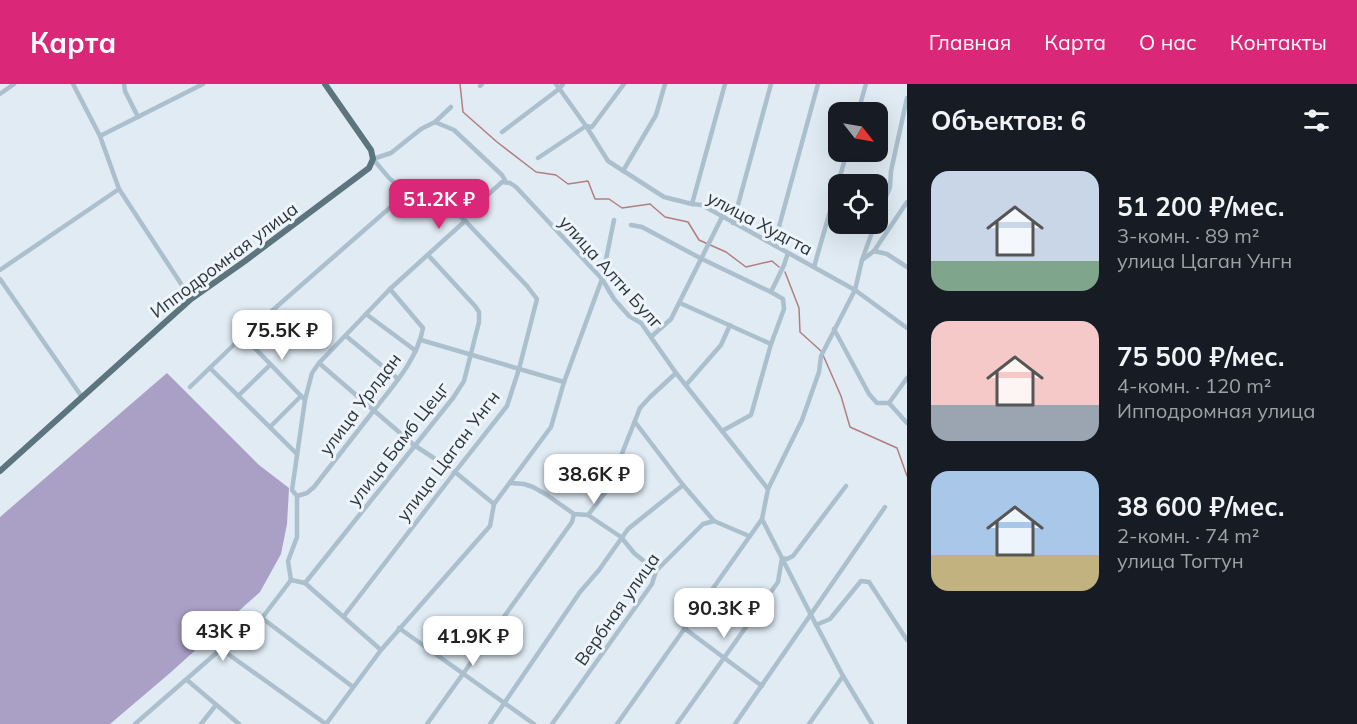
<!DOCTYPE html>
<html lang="ru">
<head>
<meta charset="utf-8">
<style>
	:root { --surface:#171b24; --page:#242831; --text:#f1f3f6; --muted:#9ea1a6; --accent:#db2777 }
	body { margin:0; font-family:Mulish,sans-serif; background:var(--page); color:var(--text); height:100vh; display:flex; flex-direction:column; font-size:22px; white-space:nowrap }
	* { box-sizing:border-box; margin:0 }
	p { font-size:20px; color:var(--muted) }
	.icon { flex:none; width:33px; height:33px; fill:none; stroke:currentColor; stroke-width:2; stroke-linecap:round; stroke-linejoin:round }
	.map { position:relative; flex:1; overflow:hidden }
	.sheet { display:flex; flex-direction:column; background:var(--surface); width:450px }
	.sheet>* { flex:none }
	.needle { width:39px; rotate:121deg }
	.buttons { position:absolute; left:828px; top:18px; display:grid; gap:12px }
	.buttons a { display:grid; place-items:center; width:60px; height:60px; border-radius:12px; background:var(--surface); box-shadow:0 6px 24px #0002; font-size:30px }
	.price { position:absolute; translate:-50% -51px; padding:0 14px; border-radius:12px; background:#fff; color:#222; font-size:20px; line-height:39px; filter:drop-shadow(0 2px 3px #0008) }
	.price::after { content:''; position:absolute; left:50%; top:36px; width:18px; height:14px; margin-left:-9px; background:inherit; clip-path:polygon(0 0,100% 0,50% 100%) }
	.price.on { background:var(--accent); color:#fff }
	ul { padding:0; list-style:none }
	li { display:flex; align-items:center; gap:18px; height:150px; padding:0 24px }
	li span { display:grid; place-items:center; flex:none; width:168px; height:120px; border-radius:18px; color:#555 }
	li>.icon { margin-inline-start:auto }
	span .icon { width:72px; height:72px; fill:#fffc; stroke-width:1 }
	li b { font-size:26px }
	h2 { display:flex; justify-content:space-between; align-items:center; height:72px; padding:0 24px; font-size:26px }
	header { display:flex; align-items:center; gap:36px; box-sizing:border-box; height:84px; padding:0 30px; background:var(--accent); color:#fff }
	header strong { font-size:28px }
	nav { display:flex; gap:33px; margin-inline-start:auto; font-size:21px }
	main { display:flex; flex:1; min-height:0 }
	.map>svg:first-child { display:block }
	.green { fill:#aa9fc4 }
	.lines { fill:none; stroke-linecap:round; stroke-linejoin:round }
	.stream { stroke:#b27e7f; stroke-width:1.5 }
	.minor { stroke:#abbfcd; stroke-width:4.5 }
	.major { stroke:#5b747d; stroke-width:6 }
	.labels { text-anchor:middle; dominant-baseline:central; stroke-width:6; stroke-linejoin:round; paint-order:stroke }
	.street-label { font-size:18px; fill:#2b373b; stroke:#edf4fb }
</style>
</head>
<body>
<header>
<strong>Карта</strong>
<nav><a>Главная</a><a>Карта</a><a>О нас</a><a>Контакты</a></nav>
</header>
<main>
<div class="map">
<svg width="907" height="640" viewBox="0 0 907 640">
	<rect width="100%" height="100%" fill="#e0ebf4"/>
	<!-- green -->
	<polygon class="green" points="167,289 259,381 289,404 287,440 281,470 260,508 170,589 110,640 0,640 0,433"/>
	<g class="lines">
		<!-- stream -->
		<g class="stream">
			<polyline points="460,0 463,28 497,58 536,88 556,91 568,100 588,97 595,115 609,115 622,124 650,120 665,133 688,138 699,156 726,168 746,183 772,177 779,183"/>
			<polyline points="785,188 799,224 800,248 821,267"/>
			<polyline points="823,271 841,312 850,343 897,364 907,392"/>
		</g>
		<!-- minor -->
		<g class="minor">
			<polyline points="73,0 100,52 119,105 191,215"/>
			<polyline points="124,0 125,7 138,33"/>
			<polyline points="556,0 586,42 608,77 664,113 692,120 702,121 855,206 907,244"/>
			<polyline points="480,2 482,0"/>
			<polyline points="0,10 14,0"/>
			<polyline points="858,28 866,0"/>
			<polyline points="435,38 451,23"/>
			<polyline points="502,48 559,5 563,0"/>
			<polyline points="100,52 203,0"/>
			<polyline points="538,74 586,42 592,43 624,0"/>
			<polyline points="623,87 656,31 665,0"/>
			<polyline points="692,120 725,0"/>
			<polyline points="878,131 890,103 891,87 907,14"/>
			<polyline points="462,134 502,98 510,99 516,103 602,195 614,215 629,232 641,239 676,289 768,405"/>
			<polyline points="733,139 771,0"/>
			<polyline points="631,141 642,143 702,175 771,208 783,215 784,225 771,260 751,331 722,347"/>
			<polyline points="774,161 818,0"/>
			<polyline points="874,167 887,170 907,183"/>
			<polyline points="862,176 875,140"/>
			<polyline points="814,183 847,68"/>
			<polyline points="0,186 119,105"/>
			<polyline points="0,195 82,313"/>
			<polyline points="771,208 784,181 788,169"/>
			<polyline points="680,219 771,260"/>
			<polyline points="272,227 308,263"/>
			<polyline points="366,230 416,267"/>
			<polyline points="834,245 869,310 877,319 889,319 907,339"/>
			<polyline points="243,252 305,316"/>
			<polyline points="346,252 398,295"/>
			<polyline points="652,252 671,235 722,133"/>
			<polyline points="421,256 564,298"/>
			<polyline points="319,279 414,361 455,388 494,420"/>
			<polyline points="210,284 297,370"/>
			<polyline points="686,301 721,261 730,241"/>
			<polyline points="190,303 243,252 409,107"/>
			<polyline points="238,312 270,281"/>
			<polyline points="889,319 907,294"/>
			<polyline points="635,338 683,401 714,437 749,452"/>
			<polyline points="270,343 301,312"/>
			<polyline points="510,399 524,400 533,403 547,411 574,430 588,431 621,453 634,469 656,487"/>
			<path d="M297 412 307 409 314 403C333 379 352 354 371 330 391 304 417 277 423 244L390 205"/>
			<polyline points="588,431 608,405 640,324 650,313 676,289"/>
			<polyline points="291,496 288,477 297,453 297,412 292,406 305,316 312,289 319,279 390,205 465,137"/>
			<polyline points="291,496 305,499 381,566"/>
			<polyline points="305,499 453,314 464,297 479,238 479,228 475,222 428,171"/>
			<path d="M344 532 455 388 507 322 519 285 537 215 527 202 454 125 451 122 403 105C390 98 383 86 373 75L391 69 421 45 435 38 454 46 502 91 506 98"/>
			<polyline points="262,534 353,603"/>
			<polyline points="816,541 830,535 861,497 869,498 907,556"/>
			<polyline points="399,544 534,640"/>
			<polyline points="684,544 762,602"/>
			<polyline points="221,565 326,640"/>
			<polyline points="187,596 239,640"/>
			<polyline points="135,640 221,565 262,534 291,496"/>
			<polyline points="201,640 216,621"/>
			<polyline points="326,640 381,566 490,442 494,420 551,343 564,298 602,195 614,136"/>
			<polyline points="427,640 572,438 574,430"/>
			<polyline points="490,640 580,508 599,486 628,445 683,401"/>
			<polyline points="552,640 652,500 656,487 703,440 714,437"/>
			<polyline points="617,640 762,435"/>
			<polyline points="677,640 778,498 782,474 787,475 793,472 846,402"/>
			<polyline points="735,640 885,423"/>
			<polyline points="809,640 843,592"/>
			<polyline points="872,640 843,592 811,531 762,435 768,405 802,336 819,288 821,272 855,206 862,176 874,167 907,118"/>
		</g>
		<!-- major -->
		<polyline class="major" points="0,387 191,215 245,177 369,84 373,75 371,66 325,0"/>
	</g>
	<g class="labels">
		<!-- street labels -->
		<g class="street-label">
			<text transform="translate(760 139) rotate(28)">улица Худгта</text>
			<text transform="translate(224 176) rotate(-37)">Ипподромная улица</text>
			<text transform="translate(611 188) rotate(48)">улица Алтн Булг</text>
			<text transform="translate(360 320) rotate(-53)">улица Урлдан</text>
			<text transform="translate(398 360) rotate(-52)">улица Бамб Цецг</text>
			<text transform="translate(448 372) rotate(-53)">улица Цаган Унгн</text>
			<text transform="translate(617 525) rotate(-55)">Вербная улица</text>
		</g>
	</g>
</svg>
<div class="buttons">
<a><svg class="needle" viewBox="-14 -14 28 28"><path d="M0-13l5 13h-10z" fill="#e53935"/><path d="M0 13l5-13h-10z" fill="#9ea1a6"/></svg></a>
<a><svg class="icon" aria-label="locate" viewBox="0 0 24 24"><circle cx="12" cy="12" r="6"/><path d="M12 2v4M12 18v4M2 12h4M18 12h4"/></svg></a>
</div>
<b class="price on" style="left:439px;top:146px">51.2K ₽</b>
<b class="price" style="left:282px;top:277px">75.5K ₽</b>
<b class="price" style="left:594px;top:421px">38.6K ₽</b>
<b class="price" style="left:724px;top:555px">90.3K ₽</b>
<b class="price" style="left:223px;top:578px">43K ₽</b>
<b class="price" style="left:473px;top:583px">41.9K ₽</b>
</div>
<section class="sheet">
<h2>Объектов: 6<svg class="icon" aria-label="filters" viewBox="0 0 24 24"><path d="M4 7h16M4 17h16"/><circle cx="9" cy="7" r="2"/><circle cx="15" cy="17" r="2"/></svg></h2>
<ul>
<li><span style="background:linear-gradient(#c9d6e8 75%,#7fa58c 0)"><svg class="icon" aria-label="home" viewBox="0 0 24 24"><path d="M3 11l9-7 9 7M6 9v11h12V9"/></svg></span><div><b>51 200 ₽/мес.</b><p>3-комн. · 89 m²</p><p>улица Цаган Унгн</p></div></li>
<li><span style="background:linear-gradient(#f6c9c9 70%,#9aa5b1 0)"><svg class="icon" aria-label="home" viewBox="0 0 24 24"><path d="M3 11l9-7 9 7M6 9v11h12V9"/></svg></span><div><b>75 500 ₽/мес.</b><p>4-комн. · 120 m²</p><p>Ипподромная улица</p></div></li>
<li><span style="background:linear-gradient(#a9c7e8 70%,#c2b280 0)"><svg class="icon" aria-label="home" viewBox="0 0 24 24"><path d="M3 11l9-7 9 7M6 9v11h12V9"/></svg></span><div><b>38 600 ₽/мес.</b><p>2-комн. · 74 m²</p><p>улица Тогтун</p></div></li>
</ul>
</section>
</main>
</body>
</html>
